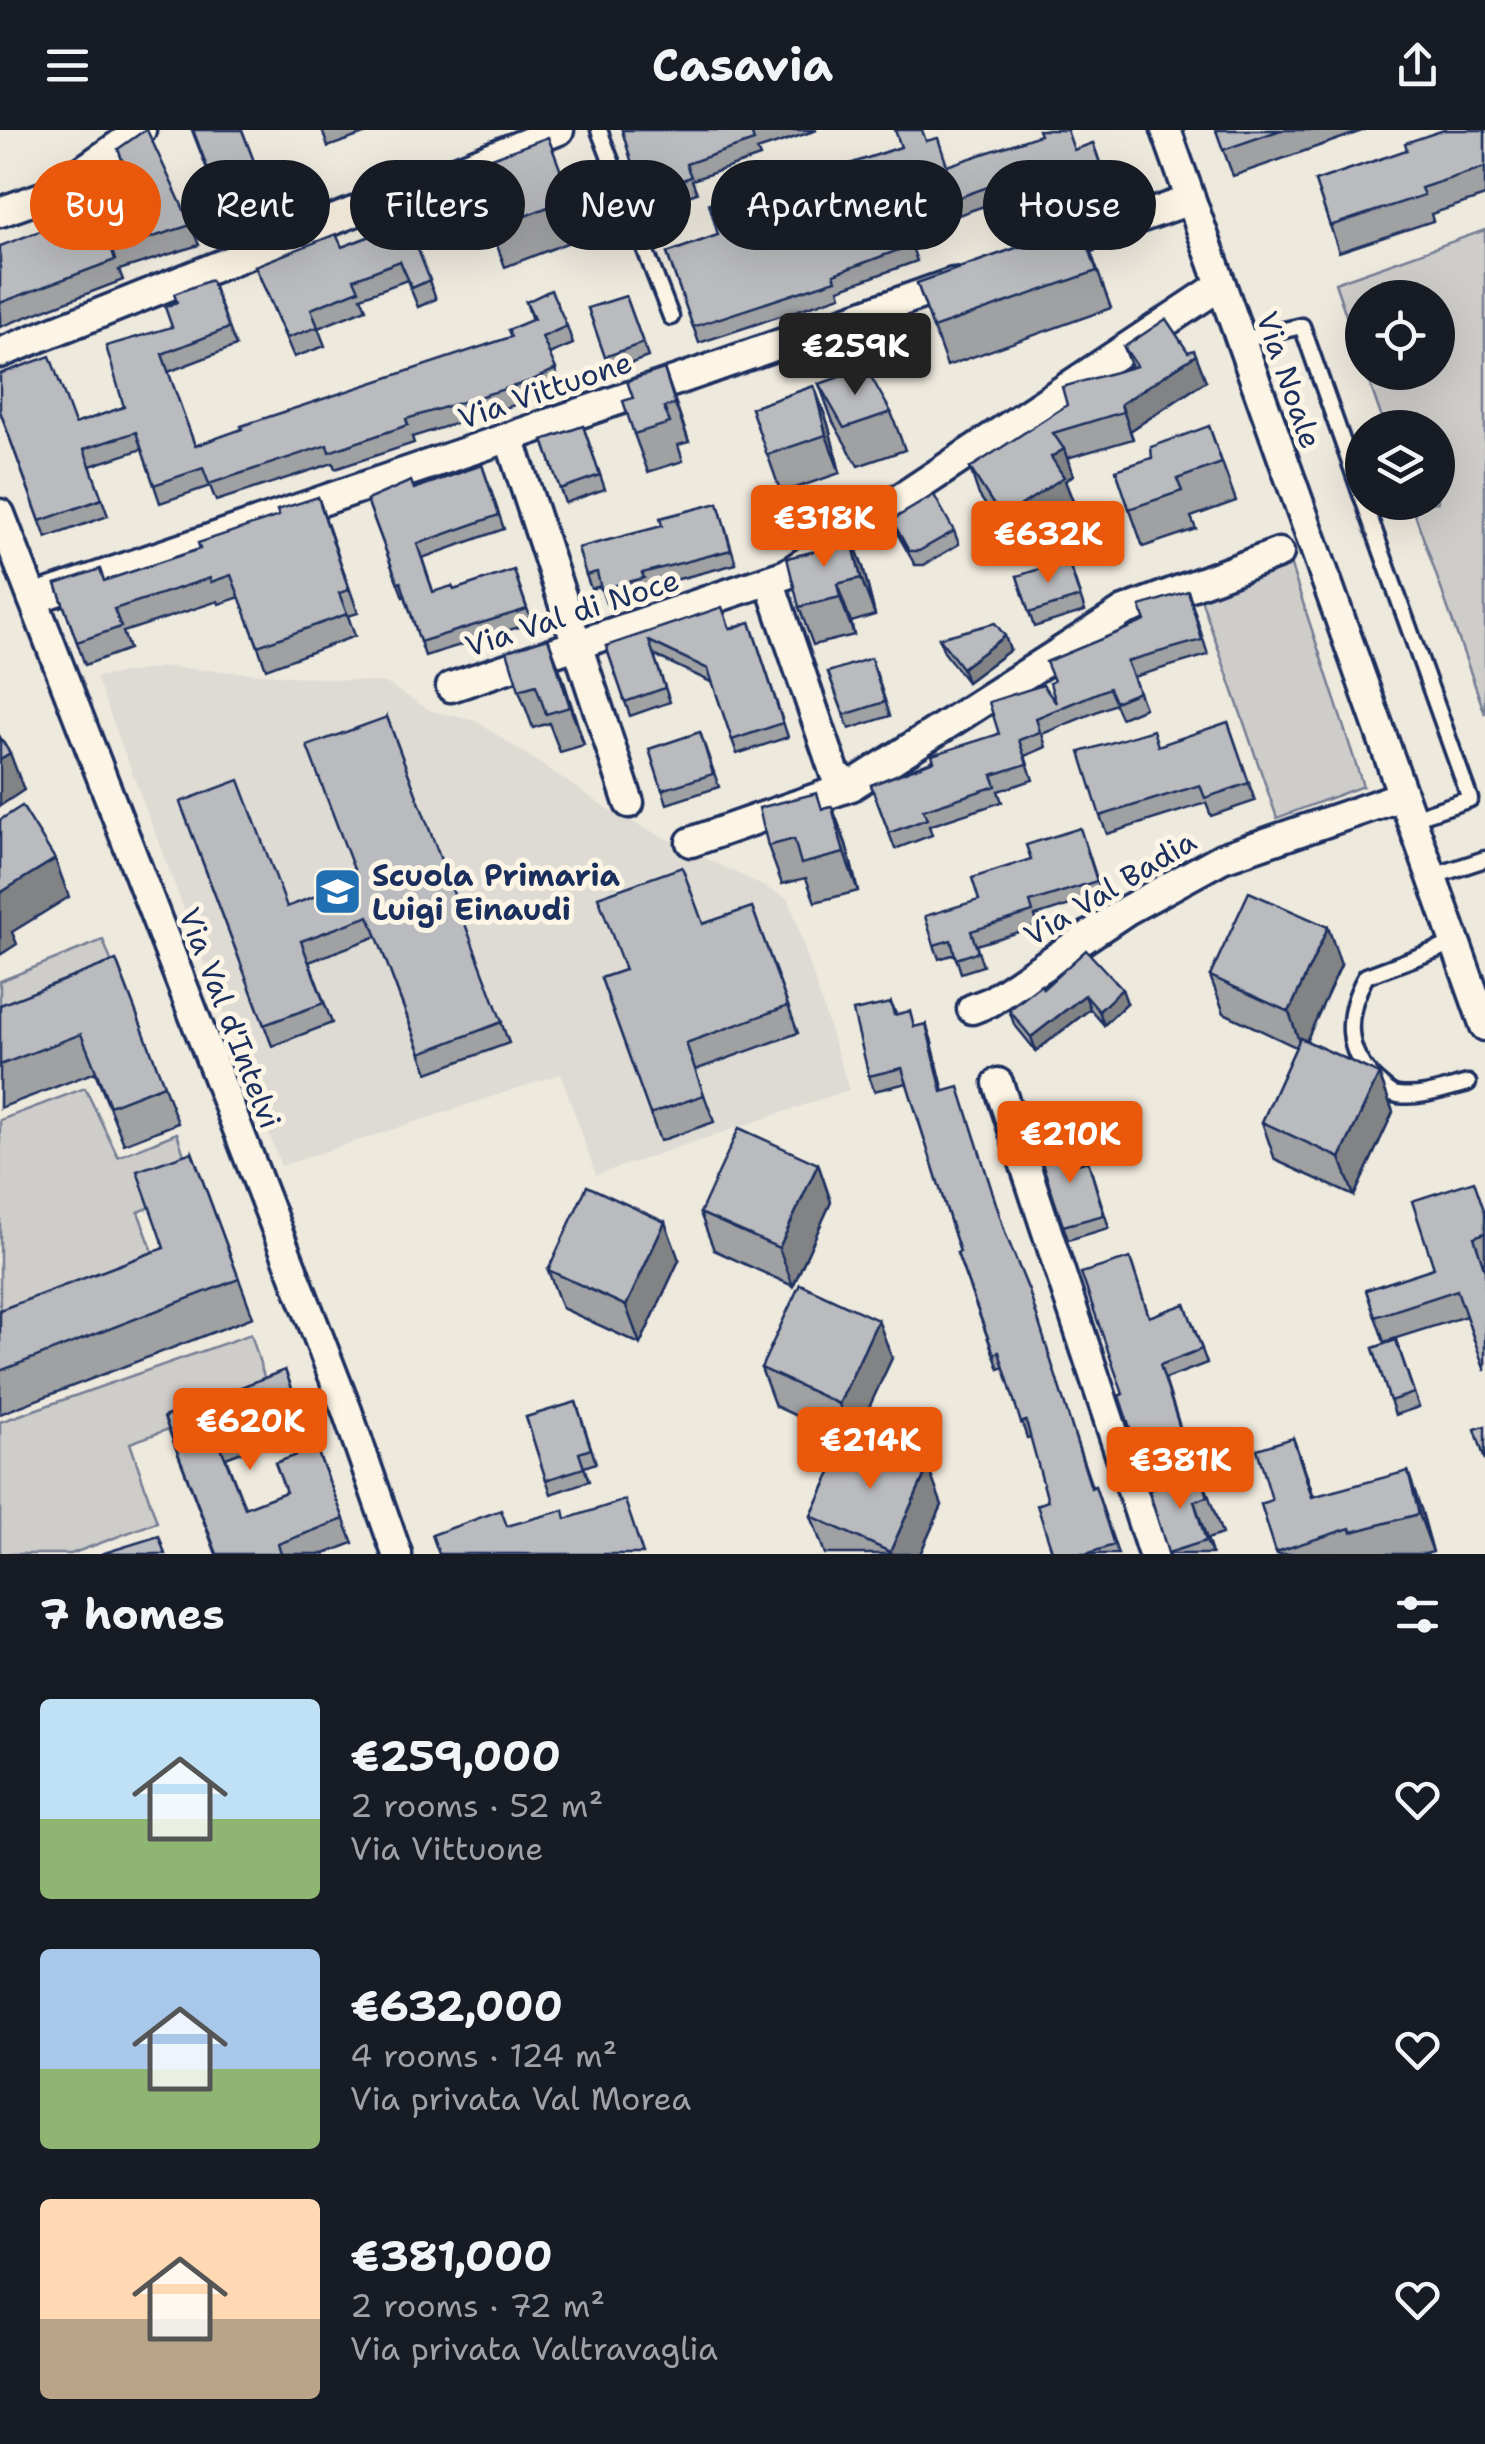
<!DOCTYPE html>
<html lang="en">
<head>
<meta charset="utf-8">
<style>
	:root { --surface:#171b24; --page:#242831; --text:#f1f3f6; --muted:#9ea1a6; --accent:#ea580c }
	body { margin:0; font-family:"Shantell Sans",sans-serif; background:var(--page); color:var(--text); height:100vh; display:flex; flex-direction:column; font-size:38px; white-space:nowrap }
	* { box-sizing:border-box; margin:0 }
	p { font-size:32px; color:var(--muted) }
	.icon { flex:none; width:55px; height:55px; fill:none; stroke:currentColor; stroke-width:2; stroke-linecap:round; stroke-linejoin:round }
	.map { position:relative; height:1424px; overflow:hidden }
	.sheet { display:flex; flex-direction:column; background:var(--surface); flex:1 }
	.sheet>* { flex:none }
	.top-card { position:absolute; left:30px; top:30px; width:1425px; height:90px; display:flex; gap:20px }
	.controls { position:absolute; left:1345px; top:150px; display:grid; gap:20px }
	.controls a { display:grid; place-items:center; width:110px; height:110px; border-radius:50%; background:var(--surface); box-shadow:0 10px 40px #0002; font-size:50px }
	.price { position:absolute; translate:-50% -85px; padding:0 22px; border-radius:10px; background:var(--accent); color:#fff; font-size:32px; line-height:65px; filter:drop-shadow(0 2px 5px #0008) }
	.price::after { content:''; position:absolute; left:50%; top:60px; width:30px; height:22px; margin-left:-15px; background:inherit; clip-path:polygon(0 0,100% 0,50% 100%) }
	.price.on { background:#222; color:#fff }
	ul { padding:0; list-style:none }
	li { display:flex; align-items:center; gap:30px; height:250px; padding:0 40px }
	li span { display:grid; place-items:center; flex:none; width:280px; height:200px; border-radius:10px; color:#555 }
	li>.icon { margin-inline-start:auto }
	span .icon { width:120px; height:120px; fill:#fffc; stroke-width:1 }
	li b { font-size:42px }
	h2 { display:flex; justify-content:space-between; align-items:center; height:120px; padding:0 40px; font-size:42px }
	.pill { padding:0 35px; border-radius:45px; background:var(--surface); box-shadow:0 10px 40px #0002; font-size:35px; line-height:90px }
	.pill.on { background:var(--accent); color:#fff }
	header { display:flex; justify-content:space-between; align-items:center; height:130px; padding:0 40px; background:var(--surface); font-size:45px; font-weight:700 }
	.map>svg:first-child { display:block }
	.built { fill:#dedbd4 }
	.green { fill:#cfcdca; stroke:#757e94; stroke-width:2.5 }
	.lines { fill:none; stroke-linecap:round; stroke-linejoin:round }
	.service-casing { stroke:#1b2f5e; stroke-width:21 }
	.minor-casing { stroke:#1b2f5e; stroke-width:35 }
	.service { stroke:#fcf5e5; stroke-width:14 }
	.minor { stroke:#fcf5e5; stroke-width:28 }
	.wall { fill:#a0a1a3; stroke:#1b2f5e; stroke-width:2.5 }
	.shaded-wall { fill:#828385; stroke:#1b2f5e; stroke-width:2.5 }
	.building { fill:#babbbe; stroke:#1b2f5e; stroke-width:2.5 }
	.labels { text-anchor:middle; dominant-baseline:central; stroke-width:10; stroke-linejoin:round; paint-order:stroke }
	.street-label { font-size:30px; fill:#1b2f5e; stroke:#fcf5e5 }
	.poi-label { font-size:30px; font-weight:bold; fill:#1b2f5e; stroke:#fcf5e5; text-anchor:start }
</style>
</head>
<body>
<header><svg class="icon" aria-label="menu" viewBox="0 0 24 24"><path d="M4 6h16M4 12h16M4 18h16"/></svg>Casavia<svg class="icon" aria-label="share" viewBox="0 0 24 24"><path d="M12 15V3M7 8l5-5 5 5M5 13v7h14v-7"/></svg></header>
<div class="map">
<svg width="1485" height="1424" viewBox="0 0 1485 1424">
	<rect width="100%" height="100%" fill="#eee9dd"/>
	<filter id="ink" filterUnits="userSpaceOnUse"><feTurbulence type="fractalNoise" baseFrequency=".01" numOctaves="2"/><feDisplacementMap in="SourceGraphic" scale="20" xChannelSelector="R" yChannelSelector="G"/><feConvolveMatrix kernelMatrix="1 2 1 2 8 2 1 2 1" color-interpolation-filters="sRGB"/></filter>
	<g filter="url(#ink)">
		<!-- built -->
		<polygon class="built" points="166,537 386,553 431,581 476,591 614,683 789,769 849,960 596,1045 561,944 281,1036 96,547"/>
		<!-- green -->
		<g class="green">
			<polygon points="1485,100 1485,584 1411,373 1438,372 1438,298 1385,297 1366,243 1438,242 1438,168 1362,168 1362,232 1335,153"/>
			<polygon points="1291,436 1363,656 1277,688 1200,466"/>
			<polygon points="103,810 118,849 0,896 0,851"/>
			<polygon points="85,958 118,1027 177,1003 195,1060 138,1082 164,1151 0,1211 0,990"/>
			<polygon points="251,1204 269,1263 130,1313 157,1392 71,1424 0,1424 0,1292"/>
		</g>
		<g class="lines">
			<defs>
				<g id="service">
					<polyline points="599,0 671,187"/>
					<polyline points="1241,210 1302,196 1362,367"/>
					<polyline points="1364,372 1470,669 1410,689"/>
					<polyline points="1431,747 1485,729"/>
					<path d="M1455 813 1366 846C1345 883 1343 923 1378 952 1385 958 1390 964 1398 965 1422 968 1445 959 1468 953"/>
				</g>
				<g id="minor">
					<polyline points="1166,0 1485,896"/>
					<polyline points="0,82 48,65 141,0"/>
					<polyline points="1051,119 1190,70"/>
					<polyline points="0,223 559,0"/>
					<polyline points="509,307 629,673"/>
					<polyline points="0,384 347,1281 397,1424"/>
					<polyline points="769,450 835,644 851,656"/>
					<polyline points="33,469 695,244 953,153"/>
					<polyline points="451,557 787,444 1221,155"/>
					<polyline points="691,712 851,656 1124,481 1279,423"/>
					<polyline points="972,879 990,872 1127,780 1222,728 1402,666"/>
					<polyline points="998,953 1153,1424"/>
				</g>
			</defs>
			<!-- service casing -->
			<use href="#service" class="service-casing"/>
			<!-- minor casing -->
			<use href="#minor" class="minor-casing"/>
			<!-- service -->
			<use href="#service" class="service"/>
			<!-- minor -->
			<use href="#minor" class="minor"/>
		</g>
		<!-- wall -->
		<g class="wall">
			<polygon points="192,0 242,0 272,80 229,96"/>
			<polygon points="322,0 372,0 372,1 328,17"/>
			<polygon points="622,0 817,0 757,20 760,27 692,50 697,63 647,80"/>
			<polygon points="1216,0 1365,0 1233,46"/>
			<polygon points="1485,0 1485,66 1431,84 1433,91 1339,122 1315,51 1407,20"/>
			<polygon points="926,11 947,36 1075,20 1093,13 1113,70 1009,102 998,71 907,103 917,131 839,159 841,166 699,213 667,123 718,105 781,57 901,17"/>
			<polygon points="468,37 571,68 585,106 505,137"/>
			<polygon points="404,84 436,169 418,177 407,150 361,167 366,179 318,198 325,216 294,227 255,136 342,117 386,100"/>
			<polygon points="191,95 199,115 119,140 123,150 0,197 0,116"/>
			<polygon points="1081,95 1111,178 947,236 917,153"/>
			<polygon points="211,150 236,216 168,242 195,316 511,207 532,190 526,172 567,196 573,214 549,224 562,257 537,268 412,307 414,313 335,339 333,333 216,371 210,356 160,373 142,319 90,336 108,386 46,408 0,281 75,294 124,277 172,197"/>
			<polygon points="626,166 648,227 610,241 588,178"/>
			<polygon points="1124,217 1206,251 1130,301 1133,309 1067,328 1073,345 1065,351 1074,374 1012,414 979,365 970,338 1132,238"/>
			<polygon points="664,239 689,312 678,315 683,331 648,342 634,304"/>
			<polygon points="819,254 891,282 905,320 858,336 833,292"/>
			<polygon points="814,256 828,294 840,343 781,363 751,278"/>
			<polygon points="583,296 605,359 565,373 543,310"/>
			<polygon points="1209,296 1236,371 1191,387 1196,399 1143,417 1116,340 1152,328"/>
			<polygon points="482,335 504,399 422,428 433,462 454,460 514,440 532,493 425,526 405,466 403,467 367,370 414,359"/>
			<polygon points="318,367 358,483 348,486 355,506 266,539 240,467 219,474 218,471 123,502 129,519 85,535 56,454 104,451 200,419 279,386"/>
			<polygon points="718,373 736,434 648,457 649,462 606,473 600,456 591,459 586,445 662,396"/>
			<polygon points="892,390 954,401 959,414 924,435 915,435 897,403"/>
			<polygon points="863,437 875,485 851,492 854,505 813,515 799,477"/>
			<polygon points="1073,444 1085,481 1034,497 1017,446"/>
			<polygon points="1188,461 1208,525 1133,547 1145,578 1121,588 1115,574 1042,604 1046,617 1025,626 1033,650 998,661 1002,672 929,696 932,705 895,719 871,655 999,604 1056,573 1054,552"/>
			<polygon points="750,492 788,607 737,624 713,553 654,525 670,572 630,586 606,516 730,498"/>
			<polygon points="939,508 1010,520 967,552 944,522"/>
			<polygon points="828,542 876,542 890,586 849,599"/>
			<polygon points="562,546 584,615 560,622 549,593 533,598 519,560"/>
			<polygon points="387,587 509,913 428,943 377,806 309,832 332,893 272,916 180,672 287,777 357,751"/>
			<polygon points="1228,592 1255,671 1211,686 1206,673 1107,704 1100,686 1159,616"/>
			<polygon points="700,602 719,657 667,674 649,619"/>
			<polygon points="832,677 846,714 858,761 815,772 806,748 782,754 768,716 823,679"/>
			<polygon points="1085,712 1102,765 1035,786 1038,796 976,815 983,836 961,843 955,824 939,829 934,815 979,770"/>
			<polygon points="752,777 798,903 695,940 714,992 660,1011 601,848 625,840 703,794"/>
			<polygon points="116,830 178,993 124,1014 95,942 0,978 0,875"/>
			<polygon points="1341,835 1306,911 1379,944 1393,982 1354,1066 1275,1030 1262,992 1296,917 1224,883 1210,846"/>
			<polygon points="1043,859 1127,873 1104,895 1090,879 1036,921 1014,894 1009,880"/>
			<polygon points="891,873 896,884 916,897 926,894 931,909 944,962 1009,1113 1092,1357 1095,1356 1118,1424 1053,1424 1048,1371 1031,1307 1027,1308 1004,1237 999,1239 957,1123 960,1122 907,953 874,961 869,946"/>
			<polygon points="1037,1018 1069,1037 1088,1031 1109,1098 1068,1110"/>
			<polygon points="192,1022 253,1187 0,1284 0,1180 164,1118"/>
			<polygon points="818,1034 831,1072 793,1156 714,1120 700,1083"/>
			<polygon points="1485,1081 1485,1132 1483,1132 1485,1138 1485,1241 1466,1186 1384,1212 1366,1160 1434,1138"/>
			<polygon points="1130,1128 1149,1187 1185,1174 1207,1233 1165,1249 1192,1335 1147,1349 1119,1266 1123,1264"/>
			<polygon points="679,1130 640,1214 562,1178 548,1140"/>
			<polygon points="1396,1210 1419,1277 1395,1285 1373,1218"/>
			<polygon points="892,1228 856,1304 942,1375 920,1424 825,1424 811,1386 846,1309 775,1276 761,1238"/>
			<polygon points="285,1240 306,1297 226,1328 245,1378 286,1362 316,1318 353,1413 324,1424 216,1424 164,1287"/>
			<polygon points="576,1272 596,1333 584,1337 589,1351 551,1364 526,1287"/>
			<polygon points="1293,1308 1314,1367 1421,1379 1433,1422 1425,1424 1277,1424 1261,1374 1272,1370"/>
			<polygon points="1201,1344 1222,1404 1207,1409 1212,1424 1169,1424"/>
		</g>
		<!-- shaded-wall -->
		<g class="shaded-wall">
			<polygon points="1196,225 1206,251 1130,301 1133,309 1121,274"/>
			<polygon points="664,239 677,277 689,312 675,274"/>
			<polygon points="814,256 828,294 840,343 826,305"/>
			<polygon points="1064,319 1073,345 1065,351 1074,374 1012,414 1002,388 1051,327"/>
			<polygon points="849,399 863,437 875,485 861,448"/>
			<polygon points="837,454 851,492 854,505 840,467"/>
			<polygon points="1005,506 1010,520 967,552 962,538"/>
			<polygon points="548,508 562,546 584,615 570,577"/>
			<polygon points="10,623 24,660 0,676 0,629"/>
			<polygon points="832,677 846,714 858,761 844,723"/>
			<polygon points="55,729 69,767 12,802 17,814 0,825 0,763"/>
			<polygon points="1328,797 1341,835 1302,920 1289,882"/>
			<polygon points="1122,859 1127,873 1104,895 1099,881"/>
			<polygon points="1085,865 1090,879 1036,921 1031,907"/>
			<polygon points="926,894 931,909 947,977 942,962"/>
			<polygon points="1379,944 1393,982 1354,1066 1340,1028"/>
			<polygon points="818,1034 831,1072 793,1156 779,1118"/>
			<polygon points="665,1092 679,1130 640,1214 626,1176"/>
			<polygon points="878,1190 892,1228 853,1312 839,1274"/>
			<polygon points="1293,1308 1307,1346 1325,1405 1312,1367"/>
			<polygon points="928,1337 942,1375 920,1424 891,1424 890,1422"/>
			<polygon points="1408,1341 1421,1379 1433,1422 1419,1384"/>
			<polygon points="1194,1371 1207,1409 1212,1424 1206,1411"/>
		</g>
		<!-- building -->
		<g class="building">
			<polygon points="145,0 147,0 191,95 112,120 115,130 0,173 0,116 135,65 118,19"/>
			<polygon points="193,0 242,0 258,42 215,58"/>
			<polygon points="622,0 763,0 752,4 754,11 686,34 691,47 641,64"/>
			<polygon points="895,0 922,0 926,11 938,8 947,36 1040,5 1038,0 1067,0 1074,20 1093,13 1107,54 1003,86 993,55 902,88 912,115 834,144 836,150 693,197 667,123 718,105 709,73 779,52 781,57 901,17"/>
			<polygon points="1216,0 1281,0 1223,20"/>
			<polygon points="1444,0 1485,0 1485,37 1421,58 1424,65 1330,96 1315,51 1407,20 1405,13"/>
			<polygon points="548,7 571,68 492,99 468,37"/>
			<polygon points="404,84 430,150 412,158 400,131 354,149 359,160 311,179 318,197 287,208 255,136 336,104 342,117 387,100 383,92"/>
			<polygon points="1081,95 1097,141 933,198 917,153"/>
			<polygon points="211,150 229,198 162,224 195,316 242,299 241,296 511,207 508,200 534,189 526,172 551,160 567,196 542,207 556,239 531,251 406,289 408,295 329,322 327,315 209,354 203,338 154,355 136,302 84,319 102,369 40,391 0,281 0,244 50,226 75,294 124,277 106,216 172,197 165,177 177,172 174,164"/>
			<polygon points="626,166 643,213 605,227 588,178"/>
			<polygon points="1166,189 1188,222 1194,220 1196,225 1121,274 1123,282 1053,303 1064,319 1051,327 1064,347 1002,388 970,338 1067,275 1062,257 1137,236 1124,217"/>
			<polygon points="866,238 891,282 844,298 819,254"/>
			<polygon points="664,239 675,274 664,277 670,293 634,304 623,271 633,268 627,251"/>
			<polygon points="814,256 826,305 767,325 751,278"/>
			<polygon points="583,296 600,345 560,359 543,310"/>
			<polygon points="1209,296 1222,333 1177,349 1182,361 1129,379 1116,340 1152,328 1151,317"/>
			<polygon points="482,335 499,385 417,414 433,462 452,456 454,460 514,440 527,479 420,512 401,452 398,453 367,370 411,351 414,359"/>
			<polygon points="934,365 954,401 919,421 909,421 892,390"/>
			<polygon points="318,367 349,460 339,463 347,484 258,516 231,445 211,452 210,448 114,479 121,497 77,512 56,454 100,439 104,451 200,419 198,413 279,386 277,380"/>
			<polygon points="718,373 731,420 642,443 644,448 601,459 597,442 586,445 578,418 662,396 660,388"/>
			<polygon points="849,399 861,448 837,454 840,467 799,477 787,428 828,418 825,405"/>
			<polygon points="1068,430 1080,467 1029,483 1017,446"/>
			<polygon points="1188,461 1202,510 1127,531 1139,562 1115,572 1109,558 1036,588 1040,602 1019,610 1027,634 992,645 996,656 923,680 927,689 889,703 871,655 934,631 932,625 999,604 989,572 1043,555 1056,573 1050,553 1054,551 1046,532 1145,491 1140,476"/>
			<polygon points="722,477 730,499 750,492 783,593 732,610 708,539 649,511 665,558 625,572 606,516"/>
			<polygon points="995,493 1005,506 962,538 939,508"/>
			<polygon points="548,508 570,577 546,584 536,555 519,560 507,521"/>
			<polygon points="871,528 885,572 844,585 828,542"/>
			<polygon points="387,587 502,892 421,923 369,786 301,811 324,873 264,895 180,672 239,650 287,777 358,750 307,616"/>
			<polygon points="1228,592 1249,653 1205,668 1200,655 1100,686 1080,622 1153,600 1158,616"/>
			<polygon points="700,602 713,644 662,660 649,619"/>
			<polygon points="0,607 10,623 0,629"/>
			<polygon points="817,663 822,679 832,677 844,723 801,734 794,709 768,716 759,678"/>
			<polygon points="22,676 55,729 0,763 0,690"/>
			<polygon points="1080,698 1097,751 1030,772 1033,782 971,801 978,822 956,829 951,810 934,815 925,786 979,770 972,748 1031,729 1026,715"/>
			<polygon points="682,737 703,794 752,777 788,876 686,913 704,965 650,984 601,848 625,840 598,767"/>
			<polygon points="1249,762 1328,797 1289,882 1210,846"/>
			<polygon points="1086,820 1122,859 1099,881 1085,865 1031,907 1009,880 1041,855 1043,859"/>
			<polygon points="116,830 164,955 110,976 81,904 0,935 0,875"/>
			<polygon points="891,873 894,885 910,881 914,897 926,894 942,962 959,957 1006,1105 1029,1161 1091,1358 1095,1356 1114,1415 1086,1424 1053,1424 1037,1375 1048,1371 1026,1291 1021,1293 999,1222 994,1224 957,1123 960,1122 902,938 869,946 853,881"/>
			<polygon points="1300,908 1379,944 1340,1028 1262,992"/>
			<polygon points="739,998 818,1034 779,1118 700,1083"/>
			<polygon points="1060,1011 1068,1037 1088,1031 1104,1085 1063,1096 1037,1018"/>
			<polygon points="192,1022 239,1149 0,1241 0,1180 164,1118 137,1041"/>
			<polygon points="1474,1051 1485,1083 1485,1103 1474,1107 1485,1141 1485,1234 1483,1235 1457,1160 1375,1187 1366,1160 1434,1138 1412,1071"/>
			<polygon points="587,1056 665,1092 626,1176 548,1140"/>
			<polygon points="1130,1128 1149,1187 1185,1174 1202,1219 1160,1235 1187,1321 1142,1335 1119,1266 1123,1264 1081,1143"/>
			<polygon points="800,1154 878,1190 839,1274 761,1238"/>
			<polygon points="1396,1210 1414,1263 1390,1271 1373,1218"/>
			<polygon points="285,1240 298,1274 216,1305 245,1378 286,1362 275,1333 316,1318 344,1389 278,1414 281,1424 217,1424 164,1287"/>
			<polygon points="576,1272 591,1319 579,1323 584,1338 546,1350 526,1287"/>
			<polygon points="1485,1296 1485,1330 1475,1299"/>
			<polygon points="850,1301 928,1337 890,1422 811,1386"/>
			<polygon points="1293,1308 1312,1367 1408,1341 1419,1384 1352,1402 1350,1398 1276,1422 1261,1374 1272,1370 1257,1319"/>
			<polygon points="1201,1344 1208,1367 1194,1371 1206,1411 1168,1423 1149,1360"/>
			<polygon points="625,1370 643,1424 439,1424 432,1405 501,1380 507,1396 564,1380 566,1389"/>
			<polygon points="159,1406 165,1424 101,1424"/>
		</g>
	</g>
	<!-- icons -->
	<defs>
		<symbol id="school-square" viewBox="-11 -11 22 22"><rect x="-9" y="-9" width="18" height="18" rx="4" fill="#1f6fb2" stroke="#fcf5e5"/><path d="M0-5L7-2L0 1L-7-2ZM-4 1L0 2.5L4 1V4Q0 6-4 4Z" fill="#fff"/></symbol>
	</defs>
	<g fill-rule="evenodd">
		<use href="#school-square" x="310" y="734" width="55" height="55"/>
	</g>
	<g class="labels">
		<!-- street labels -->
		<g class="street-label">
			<text transform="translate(1289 250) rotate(71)">Via Noale</text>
			<text transform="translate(545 260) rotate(-19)">Via Vittuone</text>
			<text transform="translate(572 483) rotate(-18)">Via Val di Noce</text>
			<text transform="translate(1110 758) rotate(-31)">Via Val Badia</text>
			<text transform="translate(230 888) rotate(69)">Via Val d'Intelvi</text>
		</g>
		<!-- poi labels -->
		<g class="poi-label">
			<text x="372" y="745">Scuola Primaria<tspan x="372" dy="34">Luigi Einaudi</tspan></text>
		</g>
	</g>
</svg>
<div class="controls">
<a><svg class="icon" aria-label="locate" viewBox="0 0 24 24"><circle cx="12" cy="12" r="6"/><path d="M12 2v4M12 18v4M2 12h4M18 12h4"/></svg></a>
<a><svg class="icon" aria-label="layers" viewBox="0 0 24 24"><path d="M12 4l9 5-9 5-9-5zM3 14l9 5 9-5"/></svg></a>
</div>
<b class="price on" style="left:855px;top:268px">€259K</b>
<b class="price" style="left:824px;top:440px">€318K</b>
<b class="price" style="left:1048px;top:456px">€632K</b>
<b class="price" style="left:1070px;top:1056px">€210K</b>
<b class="price" style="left:250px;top:1343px">€620K</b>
<b class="price" style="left:870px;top:1362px">€214K</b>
<b class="price" style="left:1180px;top:1382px">€381K</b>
<div class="top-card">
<a class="pill on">Buy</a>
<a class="pill">Rent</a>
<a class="pill">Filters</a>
<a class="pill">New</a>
<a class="pill">Apartment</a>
<a class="pill">House</a>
</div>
</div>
<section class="sheet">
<h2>7 homes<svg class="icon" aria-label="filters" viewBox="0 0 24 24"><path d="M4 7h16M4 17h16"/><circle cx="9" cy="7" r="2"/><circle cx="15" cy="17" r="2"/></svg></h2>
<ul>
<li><span style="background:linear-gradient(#bfe0f5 60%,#8fb573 0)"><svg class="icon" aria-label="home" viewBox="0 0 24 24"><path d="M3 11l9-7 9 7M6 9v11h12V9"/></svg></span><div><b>€259,000</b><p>2 rooms · 52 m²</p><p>Via Vittuone</p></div><svg class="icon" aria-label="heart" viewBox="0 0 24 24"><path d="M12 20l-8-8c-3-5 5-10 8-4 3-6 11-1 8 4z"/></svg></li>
<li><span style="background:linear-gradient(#a9c7e8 60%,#8fb573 0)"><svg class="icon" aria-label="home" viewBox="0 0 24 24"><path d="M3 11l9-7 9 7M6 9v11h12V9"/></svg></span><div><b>€632,000</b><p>4 rooms · 124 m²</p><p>Via privata Val Morea</p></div><svg class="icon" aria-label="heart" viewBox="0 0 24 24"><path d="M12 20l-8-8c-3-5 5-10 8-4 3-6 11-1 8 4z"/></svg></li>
<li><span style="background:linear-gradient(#ffd9b3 60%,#b9a48a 0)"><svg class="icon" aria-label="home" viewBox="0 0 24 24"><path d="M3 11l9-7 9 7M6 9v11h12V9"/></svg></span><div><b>€381,000</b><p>2 rooms · 72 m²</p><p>Via privata Valtravaglia</p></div><svg class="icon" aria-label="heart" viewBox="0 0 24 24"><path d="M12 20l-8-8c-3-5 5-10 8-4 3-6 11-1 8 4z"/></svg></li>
</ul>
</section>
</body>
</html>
